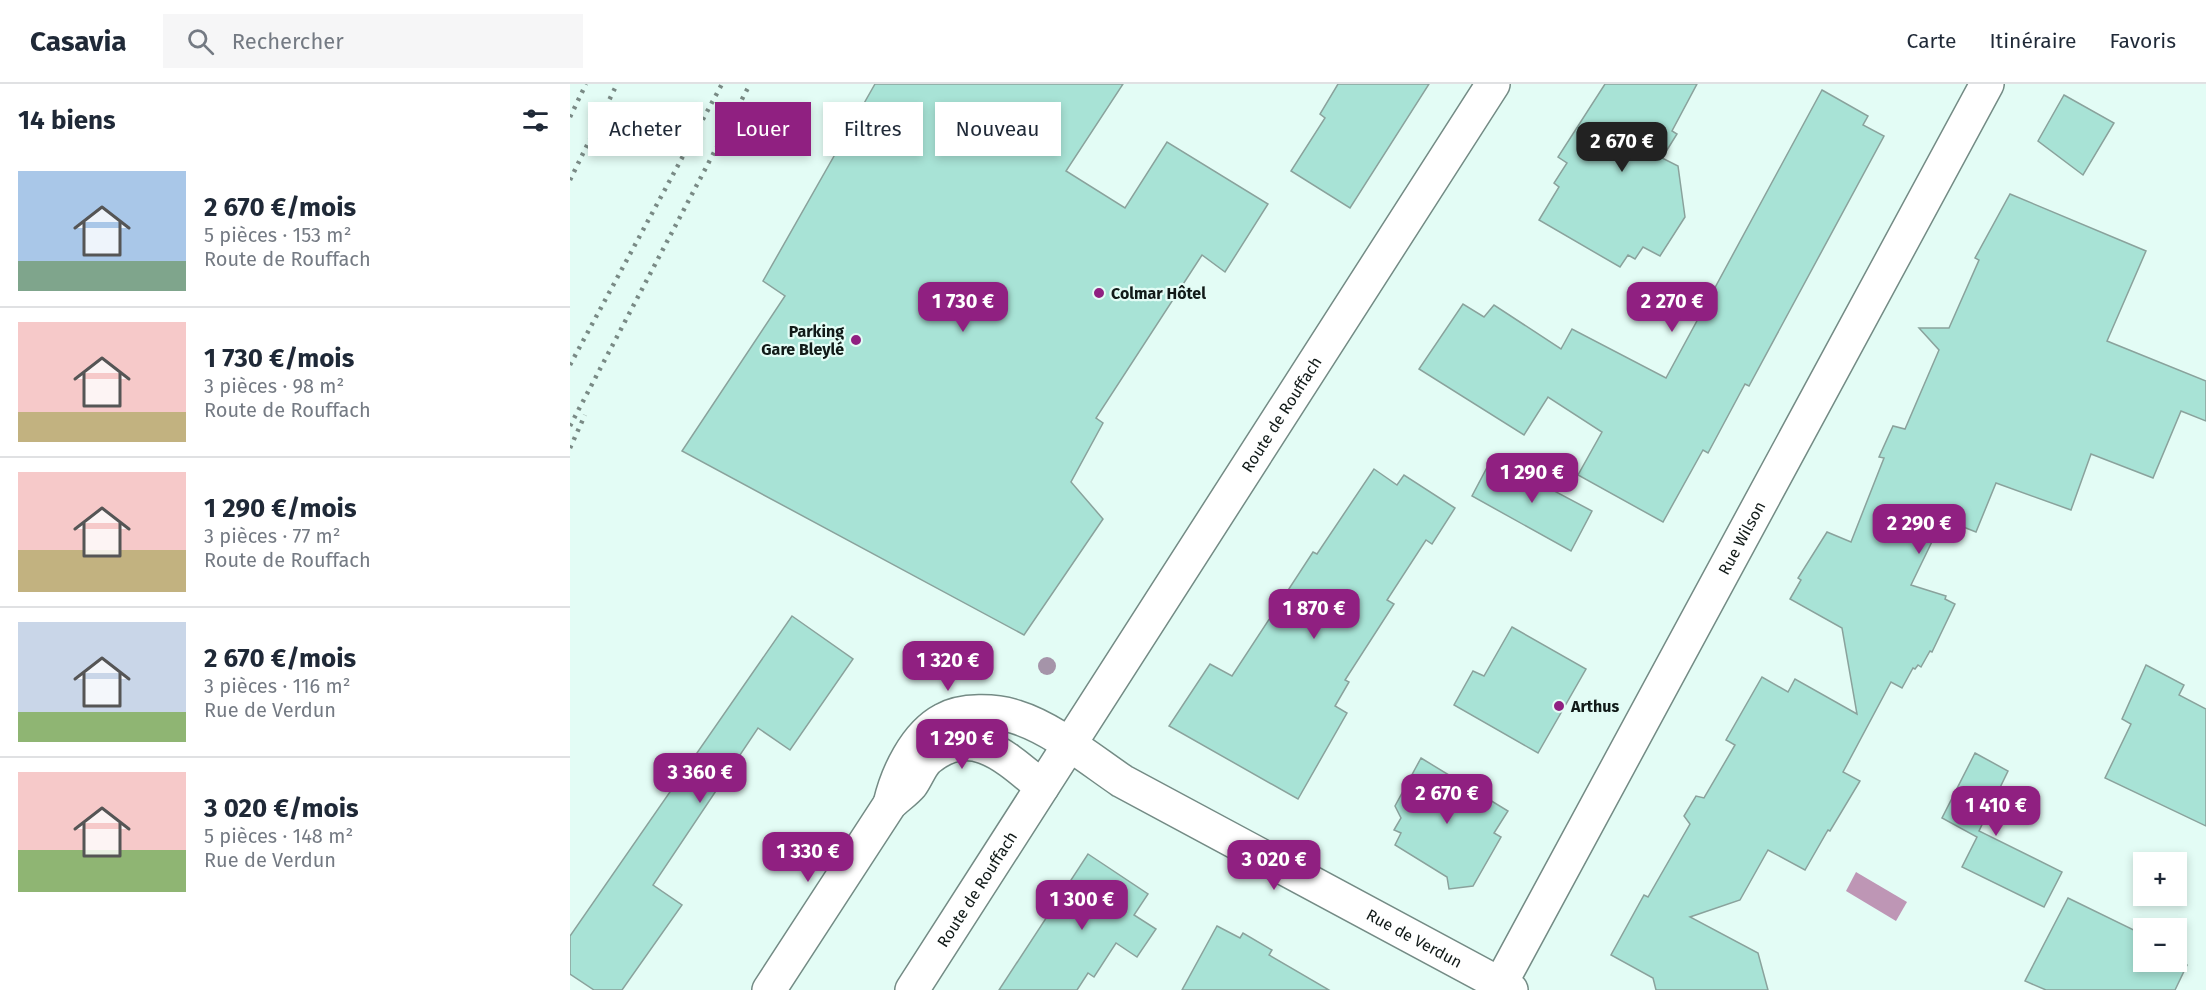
<!DOCTYPE html>
<html lang="fr">
<head>
<meta charset="utf-8">
<style>
	:root { --surface:#fff; --page:#f6f6f7; --text:#1f2937; --muted:#747a83; --line:#e0e1e3; --accent:#902081 }
	body { margin:0; font-family:"Fira Sans",sans-serif; background:var(--page); color:var(--text); height:100vh; display:flex; flex-direction:column; font-size:22px; white-space:nowrap }
	* { box-sizing:border-box; margin:0 }
	p { font-size:20px; color:var(--muted) }
	.icon { flex:none; width:33px; height:33px; fill:none; stroke:currentColor; stroke-width:2; stroke-linecap:round; stroke-linejoin:round }
	.map { position:relative; flex:1; overflow:hidden }
	.details { display:flex; flex-direction:column; background:var(--surface); width:570px }
	.details>* { flex:none }
	.guide { position:absolute; left:18px; top:18px; width:570px; height:54px; display:flex; gap:12px }
	.fabs { position:absolute; left:1563px; top:768px; display:grid; gap:12px }
	.fabs a { display:grid; place-items:center; width:54px; height:54px; border-radius:0px; background:var(--surface); box-shadow:0 3px 9px #0003; font-size:30px }
	.price { position:absolute; translate:-50% -51px; padding:0 14px; border-radius:12px; background:var(--accent); color:#fff; font-size:20px; line-height:39px; filter:drop-shadow(0 2px 3px #0008) }
	.price::after { content:''; position:absolute; left:50%; top:36px; width:18px; height:14px; margin-left:-9px; background:inherit; clip-path:polygon(0 0,100% 0,50% 100%) }
	.price.on { background:#222; color:#fff }
	ul { padding:0; list-style:none }
	li { display:flex; align-items:center; gap:18px; height:150px; padding:0 18px }
	li+li { border-top:2px solid var(--line) }
	li span { display:grid; place-items:center; flex:none; width:168px; height:120px; border-radius:0px; color:#555 }
	li>.icon { margin-inline-start:auto }
	span .icon { width:72px; height:72px; fill:#fffc; stroke-width:1 }
	li b { font-size:26px }
	h2 { display:flex; justify-content:space-between; align-items:center; height:72px; padding:0 18px; font-size:26px }
	.tag { padding:0 21px; border-radius:0px; background:var(--surface); box-shadow:0 3px 9px #0003; font-size:21px; line-height:54px }
	.tag.on { background:var(--accent); color:#fff }
	header { display:flex; align-items:center; gap:36px; box-sizing:border-box; height:84px; padding:0 30px; background:var(--surface); border-bottom:2px solid var(--line) }
	header strong { font-size:28px }
	nav { display:flex; gap:33px; margin-inline-start:auto; font-size:21px }
	.search { width:420px; height:54px; background:var(--page); display:flex; align-items:center; gap:15px; box-sizing:border-box; padding:0 21px; border-radius:0px; color:var(--muted); font-size:22px }
	main { display:flex; flex:1; min-height:0 }
	.map>svg:first-child { display:block }
	.water { fill:#be96b5 }
	.building { fill:#a8e3d6; stroke:#8aa29c; stroke-width:1.5 }
	.lines { fill:none; stroke-linecap:round; stroke-linejoin:round }
	.street-casing { stroke:#748b85; stroke-width:36 }
	.secondary-casing { stroke:#748b85; stroke-width:36 }
	.street { stroke:#fff; stroke-width:33 }
	.secondary { stroke:#fff; stroke-width:33 }
	.rail { stroke:#798a85; stroke-width:4.5; stroke-dasharray:3 6; stroke-linecap:butt }
	.tree { fill:#a594a9 }
	.poi-dot { fill:#902081; stroke:#e3fcf5; stroke-width:2 }
	.labels { text-anchor:middle; dominant-baseline:central; stroke-width:4.5; stroke-linejoin:round; paint-order:stroke }
	.poi-label { font-size:16px; font-weight:bold; fill:#111a18; stroke:#e3fcf5; text-anchor:start }
	.street-label { font-size:16px; fill:#111a18; stroke:#e3fcf5 }
</style>
</head>
<body>
<header>
<strong>Casavia</strong>
<div class="search"><svg class="icon" aria-label="search" viewBox="0 0 24 24"><circle cx="10" cy="10" r="6"/><path d="M15 15l6 6"/></svg>Rechercher</div>
<nav><a>Carte</a><a>Itinéraire</a><a>Favoris</a></nav>
</header>
<main>
<section class="details">
<h2>14 biens<svg class="icon" aria-label="filters" viewBox="0 0 24 24"><path d="M4 7h16M4 17h16"/><circle cx="9" cy="7" r="2"/><circle cx="15" cy="17" r="2"/></svg></h2>
<ul>
<li><span style="background:linear-gradient(#a9c7e8 75%,#7fa58c 0)"><svg class="icon" aria-label="home" viewBox="0 0 24 24"><path d="M3 11l9-7 9 7M6 9v11h12V9"/></svg></span><div><b>2 670 €/mois</b><p>5 pièces · 153 m²</p><p>Route de Rouffach</p></div></li>
<li><span style="background:linear-gradient(#f6c9c9 75%,#c2b280 0)"><svg class="icon" aria-label="home" viewBox="0 0 24 24"><path d="M3 11l9-7 9 7M6 9v11h12V9"/></svg></span><div><b>1 730 €/mois</b><p>3 pièces · 98 m²</p><p>Route de Rouffach</p></div></li>
<li><span style="background:linear-gradient(#f6c9c9 65%,#c2b280 0)"><svg class="icon" aria-label="home" viewBox="0 0 24 24"><path d="M3 11l9-7 9 7M6 9v11h12V9"/></svg></span><div><b>1 290 €/mois</b><p>3 pièces · 77 m²</p><p>Route de Rouffach</p></div></li>
<li><span style="background:linear-gradient(#c9d6e8 75%,#8fb573 0)"><svg class="icon" aria-label="home" viewBox="0 0 24 24"><path d="M3 11l9-7 9 7M6 9v11h12V9"/></svg></span><div><b>2 670 €/mois</b><p>3 pièces · 116 m²</p><p>Rue de Verdun</p></div></li>
<li><span style="background:linear-gradient(#f6c9c9 65%,#8fb573 0)"><svg class="icon" aria-label="home" viewBox="0 0 24 24"><path d="M3 11l9-7 9 7M6 9v11h12V9"/></svg></span><div><b>3 020 €/mois</b><p>5 pièces · 148 m²</p><p>Rue de Verdun</p></div></li>
</ul>
</section>
<div class="map">
<svg width="1636" height="906" viewBox="0 0 1636 906">
	<rect width="100%" height="100%" fill="#e3fcf5"/>
	<!-- water -->
	<polygon class="water" points="1286,788 1337,818 1326,837 1276,807"/>
	<!-- building -->
	<g class="building">
		<polygon points="305,0 553,0 496,87 555,124 597,58 698,120 655,188 632,171 526,334 533,339 501,398 533,435 454,551 112,367 215,212 193,197"/>
		<polygon points="768,0 859,0 780,124 721,87 755,34 750,30"/>
		<polygon points="1035,0 1127,0 1102,47 1107,50 1092,74 1108,82 1115,133 1090,172 1073,163 1065,175 1058,171 1050,183 969,136 989,103 984,99 997,79 988,73"/>
		<polygon points="1252,6 1298,32 1293,41 1314,52 1179,302 1175,300 1138,369 1133,366 1093,438 1008,391 1032,348 978,313 954,351 849,285 893,220 914,233 924,221 991,265 1002,245 1096,294"/>
		<polygon points="1494,11 1544,39 1513,91 1468,57"/>
		<polygon points="1440,110 1576,167 1537,257 1636,297 1636,337 1611,327 1583,394 1521,370 1501,426 1426,399 1406,448 1373,435 1341,501 1376,512 1375,515 1385,520 1362,568 1360,567 1351,583 1348,581 1345,585 1343,584 1332,604 1321,598 1273,688 1290,697 1260,747 1258,746 1235,786 1198,766 1170,816 1120,833 1188,869 1198,906 1086,906 1083,894 1041,871 1074,811 1078,813 1120,740 1114,732 1126,712 1134,714 1165,661 1156,656 1192,593 1218,608 1225,595 1287,630 1272,544 1220,515 1231,496 1228,494 1257,448 1281,458 1314,374 1309,373 1323,342 1335,345 1369,266 1349,244 1379,244 1409,176 1405,174"/>
		<polygon points="922,374 1022,427 1001,467 902,412"/>
		<polygon points="804,385 827,401 834,391 885,424 862,460 856,456 817,516 824,520 775,596 779,598 765,622 777,629 728,715 599,642 640,580 662,592 743,468 747,470"/>
		<polygon points="222,532 283,575 220,666 188,644 83,801 112,821 52,906 24,906 0,890 0,852"/>
		<polygon points="942,543 1016,585 968,669 884,621 903,587 914,592"/>
		<polygon points="1576,581 1614,601 1609,611 1636,625 1636,742 1535,694 1561,640 1552,635"/>
		<polygon points="1405,669 1438,687 1409,747 1492,788 1474,823 1392,783 1407,753 1372,734"/>
		<polygon points="851,674 938,727 924,749 931,753 903,802 879,805 877,793 825,761 831,749 824,746 831,734 825,722"/>
		<polygon points="518,770 578,810 564,831 586,845 567,873 546,859 524,893 518,889 507,906 429,906"/>
		<polygon points="1498,814 1570,849 1567,855 1574,858 1574,878 1606,878 1606,875 1617,881 1605,906 1476,906 1455,897"/>
		<polygon points="647,842 670,854 673,849 702,866 699,871 759,906 612,906"/>
	</g>
	<g class="lines">
		<defs>
			<g id="street">
				<path id="s1" d="M320 720C327 690 345 651 373 636 392 625 426 626 446 633 482 644 521 676 552 697L941 906"/>
				<path d="M199 906 320 720C327 713 335 708 341 701 347 693 351 680 359 674 403 639 438 675 472 703"/>
				<path id="s2" d="M927 906 1417 0"/>
			</g>
			<g id="secondary">
				<path id="s3" d="M342 906 923 0"/>
			</g>
		</defs>
		<!-- street casing -->
		<use href="#street" class="street-casing"/>
		<!-- secondary casing -->
		<use href="#secondary" class="secondary-casing"/>
		<!-- street -->
		<use href="#street" class="street"/>
		<!-- secondary -->
		<use href="#secondary" class="secondary"/>
		<!-- rail -->
		<g class="rail">
			<polyline points="0,33 16,0"/>
			<polyline points="0,96 47,0"/>
			<polyline points="0,281 152,0"/>
			<polyline points="0,342 180,0"/>
			<polyline points="0,364 15,331"/>
		</g>
	</g>
	<!-- trees -->
	<circle class="tree" cx="477" cy="582" r="9"/>
	<!-- markers -->
	<g class="poi-dot">
		<circle cx="529" cy="209" r="6"/>
		<circle cx="286" cy="256" r="6"/>
		<circle cx="989" cy="622" r="6"/>
	</g>
	<g class="labels">
		<!-- poi labels -->
		<g class="poi-label">
			<text x="541" y="209">Colmar Hôtel</text>
			<text x="274" y="247" text-anchor="end">Parking<tspan x="274" dy="18">Gare Bleylé</tspan></text>
			<text x="1001" y="622">Arthus</text>
		</g>
		<!-- street labels -->
		<g class="street-label">
			<text stroke="none"><textPath href="#s3" startOffset="684">Route de Rouffach</textPath></text>
			<text stroke="none"><textPath href="#s2" startOffset="514">Rue Wilson</textPath></text>
			<text stroke="none"><textPath href="#s3" startOffset="120">Route de Rouffach</textPath></text>
			<text stroke="none"><textPath href="#s1" startOffset="633">Rue de Verdun</textPath></text>
		</g>
	</g>
</svg>
<div class="fabs">
<a>+</a>
<a>−</a>
</div>
<b class="price on" style="left:1052px;top:89px">2 670 €</b>
<b class="price" style="left:393px;top:249px">1 730 €</b>
<b class="price" style="left:1102px;top:249px">2 270 €</b>
<b class="price" style="left:962px;top:420px">1 290 €</b>
<b class="price" style="left:1349px;top:471px">2 290 €</b>
<b class="price" style="left:744px;top:556px">1 870 €</b>
<b class="price" style="left:378px;top:608px">1 320 €</b>
<b class="price" style="left:392px;top:686px">1 290 €</b>
<b class="price" style="left:130px;top:720px">3 360 €</b>
<b class="price" style="left:877px;top:741px">2 670 €</b>
<b class="price" style="left:1426px;top:753px">1 410 €</b>
<b class="price" style="left:238px;top:799px">1 330 €</b>
<b class="price" style="left:704px;top:807px">3 020 €</b>
<b class="price" style="left:512px;top:847px">1 300 €</b>
<div class="guide">
<a class="tag">Acheter</a>
<a class="tag on">Louer</a>
<a class="tag">Filtres</a>
<a class="tag">Nouveau</a>
</div>
</div>
</main>
</body>
</html>
